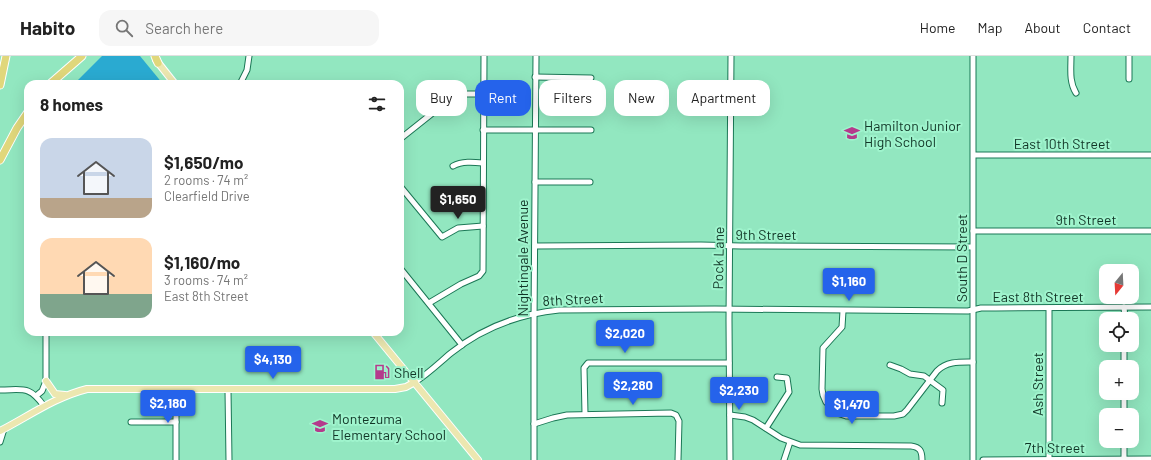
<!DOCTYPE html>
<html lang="en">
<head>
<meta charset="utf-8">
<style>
	:root { --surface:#fff; --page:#f6f6f6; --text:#222; --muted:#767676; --line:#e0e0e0; --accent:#2563eb }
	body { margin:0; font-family:Barlow,sans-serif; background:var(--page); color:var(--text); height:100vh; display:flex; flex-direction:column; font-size:15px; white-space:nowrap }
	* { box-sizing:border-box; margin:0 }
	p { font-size:13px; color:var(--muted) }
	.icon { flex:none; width:22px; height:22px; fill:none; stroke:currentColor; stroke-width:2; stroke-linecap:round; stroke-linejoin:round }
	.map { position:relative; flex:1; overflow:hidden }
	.panel { position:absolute; left:24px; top:24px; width:380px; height:256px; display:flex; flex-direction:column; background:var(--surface); border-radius:12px; box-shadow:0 4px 16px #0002 }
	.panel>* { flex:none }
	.guide { position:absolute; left:416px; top:24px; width:380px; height:36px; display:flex; gap:8px }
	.needle { width:26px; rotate:198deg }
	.controls { position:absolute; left:1099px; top:208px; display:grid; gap:8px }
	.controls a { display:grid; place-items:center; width:40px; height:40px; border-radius:8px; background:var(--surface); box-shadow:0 4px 16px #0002; font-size:20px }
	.price { position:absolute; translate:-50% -34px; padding:0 9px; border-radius:4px; background:var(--accent); color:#fff; font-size:13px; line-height:26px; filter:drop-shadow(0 1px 2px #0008) }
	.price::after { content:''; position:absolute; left:50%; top:24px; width:12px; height:9px; margin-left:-6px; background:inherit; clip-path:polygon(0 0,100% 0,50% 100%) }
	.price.active { background:#222; color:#fff }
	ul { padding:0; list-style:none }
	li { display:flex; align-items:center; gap:12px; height:100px; padding:0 16px }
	li span { display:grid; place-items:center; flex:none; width:112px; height:80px; border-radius:12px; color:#555 }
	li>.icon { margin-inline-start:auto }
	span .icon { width:48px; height:48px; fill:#fffc; stroke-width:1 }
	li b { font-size:17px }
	h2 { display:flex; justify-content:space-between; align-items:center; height:48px; padding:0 16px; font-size:17px }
	.pill { padding:0 14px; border-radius:12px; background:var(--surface); box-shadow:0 4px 16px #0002; font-size:14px; line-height:36px }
	.pill.active { background:var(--accent); color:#fff }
	header { display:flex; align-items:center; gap:24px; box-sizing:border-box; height:56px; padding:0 20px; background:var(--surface); border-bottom:1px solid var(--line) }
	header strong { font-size:19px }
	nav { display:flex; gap:22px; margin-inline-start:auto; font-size:14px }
	.search { width:280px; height:36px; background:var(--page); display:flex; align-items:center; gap:10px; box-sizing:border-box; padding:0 14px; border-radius:12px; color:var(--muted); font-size:15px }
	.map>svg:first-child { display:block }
	.water { fill:#2aaad1 }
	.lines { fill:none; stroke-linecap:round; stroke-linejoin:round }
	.minor-casing { stroke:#1b7856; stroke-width:7 }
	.major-casing { stroke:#fff; stroke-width:8 }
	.highway-casing { stroke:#fff; stroke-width:9 }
	.minor { stroke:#fff; stroke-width:5 }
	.major { stroke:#ece7b0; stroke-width:6 }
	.highway { stroke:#e0d77b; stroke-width:7 }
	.labels { text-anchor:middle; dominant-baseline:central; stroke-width:4; stroke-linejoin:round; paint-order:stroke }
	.poi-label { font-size:14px; fill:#113526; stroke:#9ff4cd; text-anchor:start }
	.street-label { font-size:14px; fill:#113526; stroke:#9ff4cd }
</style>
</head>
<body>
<header>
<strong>Habito</strong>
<div class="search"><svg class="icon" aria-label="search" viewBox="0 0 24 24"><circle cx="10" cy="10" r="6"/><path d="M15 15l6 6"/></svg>Search here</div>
<nav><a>Home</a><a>Map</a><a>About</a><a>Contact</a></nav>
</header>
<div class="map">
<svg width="1151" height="404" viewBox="0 0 1151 404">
	<rect width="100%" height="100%" fill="#92e7c0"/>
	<!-- water -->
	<polygon class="water" points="102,0 140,0 163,28 74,28"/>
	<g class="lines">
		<defs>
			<g id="minor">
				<path d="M1071 0C1071 13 1069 26 1076 37"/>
				<polyline points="1129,0 1129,23"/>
				<polyline points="535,21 591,22"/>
				<polyline points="240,28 247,14 249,0"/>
				<polyline points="483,74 591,74"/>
				<polyline points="400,83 449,44 465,38 483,38"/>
				<polyline points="974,99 1151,99"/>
				<path d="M453 110C462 105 473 106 483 107"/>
				<polyline points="535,126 590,126"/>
				<polyline points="400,130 442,181 458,172 483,170"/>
				<polyline points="973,175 1151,175"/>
				<polyline points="535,190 701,189 741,190 972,191"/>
				<polyline points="400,212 462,289"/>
				<polyline points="429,247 461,228 479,220 483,215 484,0"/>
				<polyline points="1124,251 1125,263"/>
				<path d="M843 255 842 271 823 292 822 333 823 339 826 346 837 357 846 360H894L903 358 907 354 937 315C947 305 960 306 973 306"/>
				<polyline points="890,309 901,313 910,318 924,320 943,334 942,347"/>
				<polyline points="1124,311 1124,289"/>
				<path d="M415 326C428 318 439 307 451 297 482 272 520 258 559 254L715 253 968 255 981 252H996L1151 251"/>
				<path d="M0 334C23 334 29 329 44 350"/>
				<polyline points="228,334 229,404"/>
				<polyline points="1124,337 1124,359"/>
				<polyline points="36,340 42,335 46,325 46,276"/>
				<polyline points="585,358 584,312 588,307 729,307"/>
				<path d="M730 359 745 361 753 364 781 382 800 389 911 390C920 391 922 395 922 404"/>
				<polyline points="131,366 176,366"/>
				<polyline points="534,368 553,362 567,359 671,357 676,359 679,365 678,404"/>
				<polyline points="766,372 789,336 787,322 777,321"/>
				<polyline points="1124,385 1124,403"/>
				<polyline points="0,386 4,373"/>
				<polyline points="1049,403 1049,252"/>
				<polyline points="176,404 176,334"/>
				<polyline points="534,404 534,268 536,0"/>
				<polyline points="730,404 729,264 731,0"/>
				<polyline points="784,404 790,386"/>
				<polyline points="973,404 973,0"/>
				<polyline points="983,404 1151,403"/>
			</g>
			<g id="major">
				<polyline points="156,4 175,28"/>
				<polyline points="373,276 478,404"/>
				<polyline points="46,325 55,338 65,339"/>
				<path d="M0 375C29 360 55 341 87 333H395L406 331 415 326"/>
			</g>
			<g id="highway">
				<polyline points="155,0 158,7"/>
				<polyline points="50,28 82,0"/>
				<polyline points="0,29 6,0"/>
				<polyline points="0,104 17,72 28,56"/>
			</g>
		</defs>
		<!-- minor casing -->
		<use href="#minor" class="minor-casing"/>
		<!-- major casing -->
		<use href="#major" class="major-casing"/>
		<!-- highway casing -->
		<use href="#highway" class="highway-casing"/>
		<!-- minor -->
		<use href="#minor" class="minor"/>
		<!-- major -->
		<use href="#major" class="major"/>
		<!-- highway -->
		<use href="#highway" class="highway"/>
	</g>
	<!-- icons -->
	<defs>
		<symbol id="school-bare" viewBox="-9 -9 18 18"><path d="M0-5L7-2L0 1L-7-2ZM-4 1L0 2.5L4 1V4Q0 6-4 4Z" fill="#b53a8c" stroke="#9ff4cd" stroke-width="2.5" paint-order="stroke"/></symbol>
		<symbol id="fuel-bare" viewBox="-9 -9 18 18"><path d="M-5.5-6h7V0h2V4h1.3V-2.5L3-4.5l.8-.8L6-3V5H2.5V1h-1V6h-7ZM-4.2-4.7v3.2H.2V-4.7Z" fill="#b53a8c" stroke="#9ff4cd" stroke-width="2.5" paint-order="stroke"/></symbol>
	</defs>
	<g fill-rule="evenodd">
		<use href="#school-bare" x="841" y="66" width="22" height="22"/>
		<use href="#fuel-bare" x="371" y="305" width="22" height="22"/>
		<use href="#school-bare" x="309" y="359" width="22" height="22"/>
	</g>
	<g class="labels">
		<!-- poi labels -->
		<g class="poi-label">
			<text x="864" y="69">Hamilton Junior<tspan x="864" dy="16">High School</tspan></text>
			<text x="394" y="316">Shell</text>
			<text x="332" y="362">Montezuma<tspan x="332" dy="16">Elementary School</tspan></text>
		</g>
		<!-- street labels -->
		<g class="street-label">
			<text x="1062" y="87">East 10th Street</text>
			<text x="1086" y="163">9th Street</text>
			<text x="766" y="178">9th Street</text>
			<text transform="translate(522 202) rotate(-90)">Nightingale Avenue</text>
			<text transform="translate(718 202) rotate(-89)">Pock Lane</text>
			<text transform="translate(961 202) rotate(-90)">South D Street</text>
			<text x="1038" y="240">East 8th Street</text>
			<text transform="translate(573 243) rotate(-3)">8th Street</text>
			<text transform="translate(1037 328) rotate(-90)">Ash Street</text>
			<text x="1055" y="391">7th Street</text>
		</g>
	</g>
</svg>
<div class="controls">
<a><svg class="needle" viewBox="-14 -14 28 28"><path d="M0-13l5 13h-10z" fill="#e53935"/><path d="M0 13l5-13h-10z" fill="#767676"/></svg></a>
<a><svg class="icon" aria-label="locate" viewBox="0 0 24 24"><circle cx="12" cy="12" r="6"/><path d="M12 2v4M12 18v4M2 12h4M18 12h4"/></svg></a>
<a>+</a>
<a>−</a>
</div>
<b class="price active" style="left:458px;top:164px">$1,650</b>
<b class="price" style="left:849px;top:246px">$1,160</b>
<b class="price" style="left:625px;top:298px">$2,020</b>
<b class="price" style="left:273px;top:324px">$4,130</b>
<b class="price" style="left:633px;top:350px">$2,280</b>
<b class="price" style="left:739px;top:355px">$2,230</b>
<b class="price" style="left:168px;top:368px">$2,180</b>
<b class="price" style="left:852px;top:369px">$1,470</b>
<div class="guide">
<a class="pill">Buy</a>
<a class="pill active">Rent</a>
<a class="pill">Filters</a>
<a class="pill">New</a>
<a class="pill">Apartment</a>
</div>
<section class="panel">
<h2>8 homes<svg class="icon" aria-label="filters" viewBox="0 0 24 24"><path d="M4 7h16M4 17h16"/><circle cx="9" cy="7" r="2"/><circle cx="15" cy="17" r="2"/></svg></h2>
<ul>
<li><span style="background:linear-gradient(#c9d6e8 75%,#b9a48a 0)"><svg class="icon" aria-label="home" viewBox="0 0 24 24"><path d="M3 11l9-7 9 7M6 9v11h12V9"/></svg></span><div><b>$1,650/mo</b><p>2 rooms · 74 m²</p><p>Clearfield Drive</p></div></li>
<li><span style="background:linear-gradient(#ffd9b3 70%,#7fa58c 0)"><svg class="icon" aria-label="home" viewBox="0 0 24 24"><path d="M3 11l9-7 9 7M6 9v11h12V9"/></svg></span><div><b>$1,160/mo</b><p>3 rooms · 74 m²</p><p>East 8th Street</p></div></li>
</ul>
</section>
</div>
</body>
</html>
